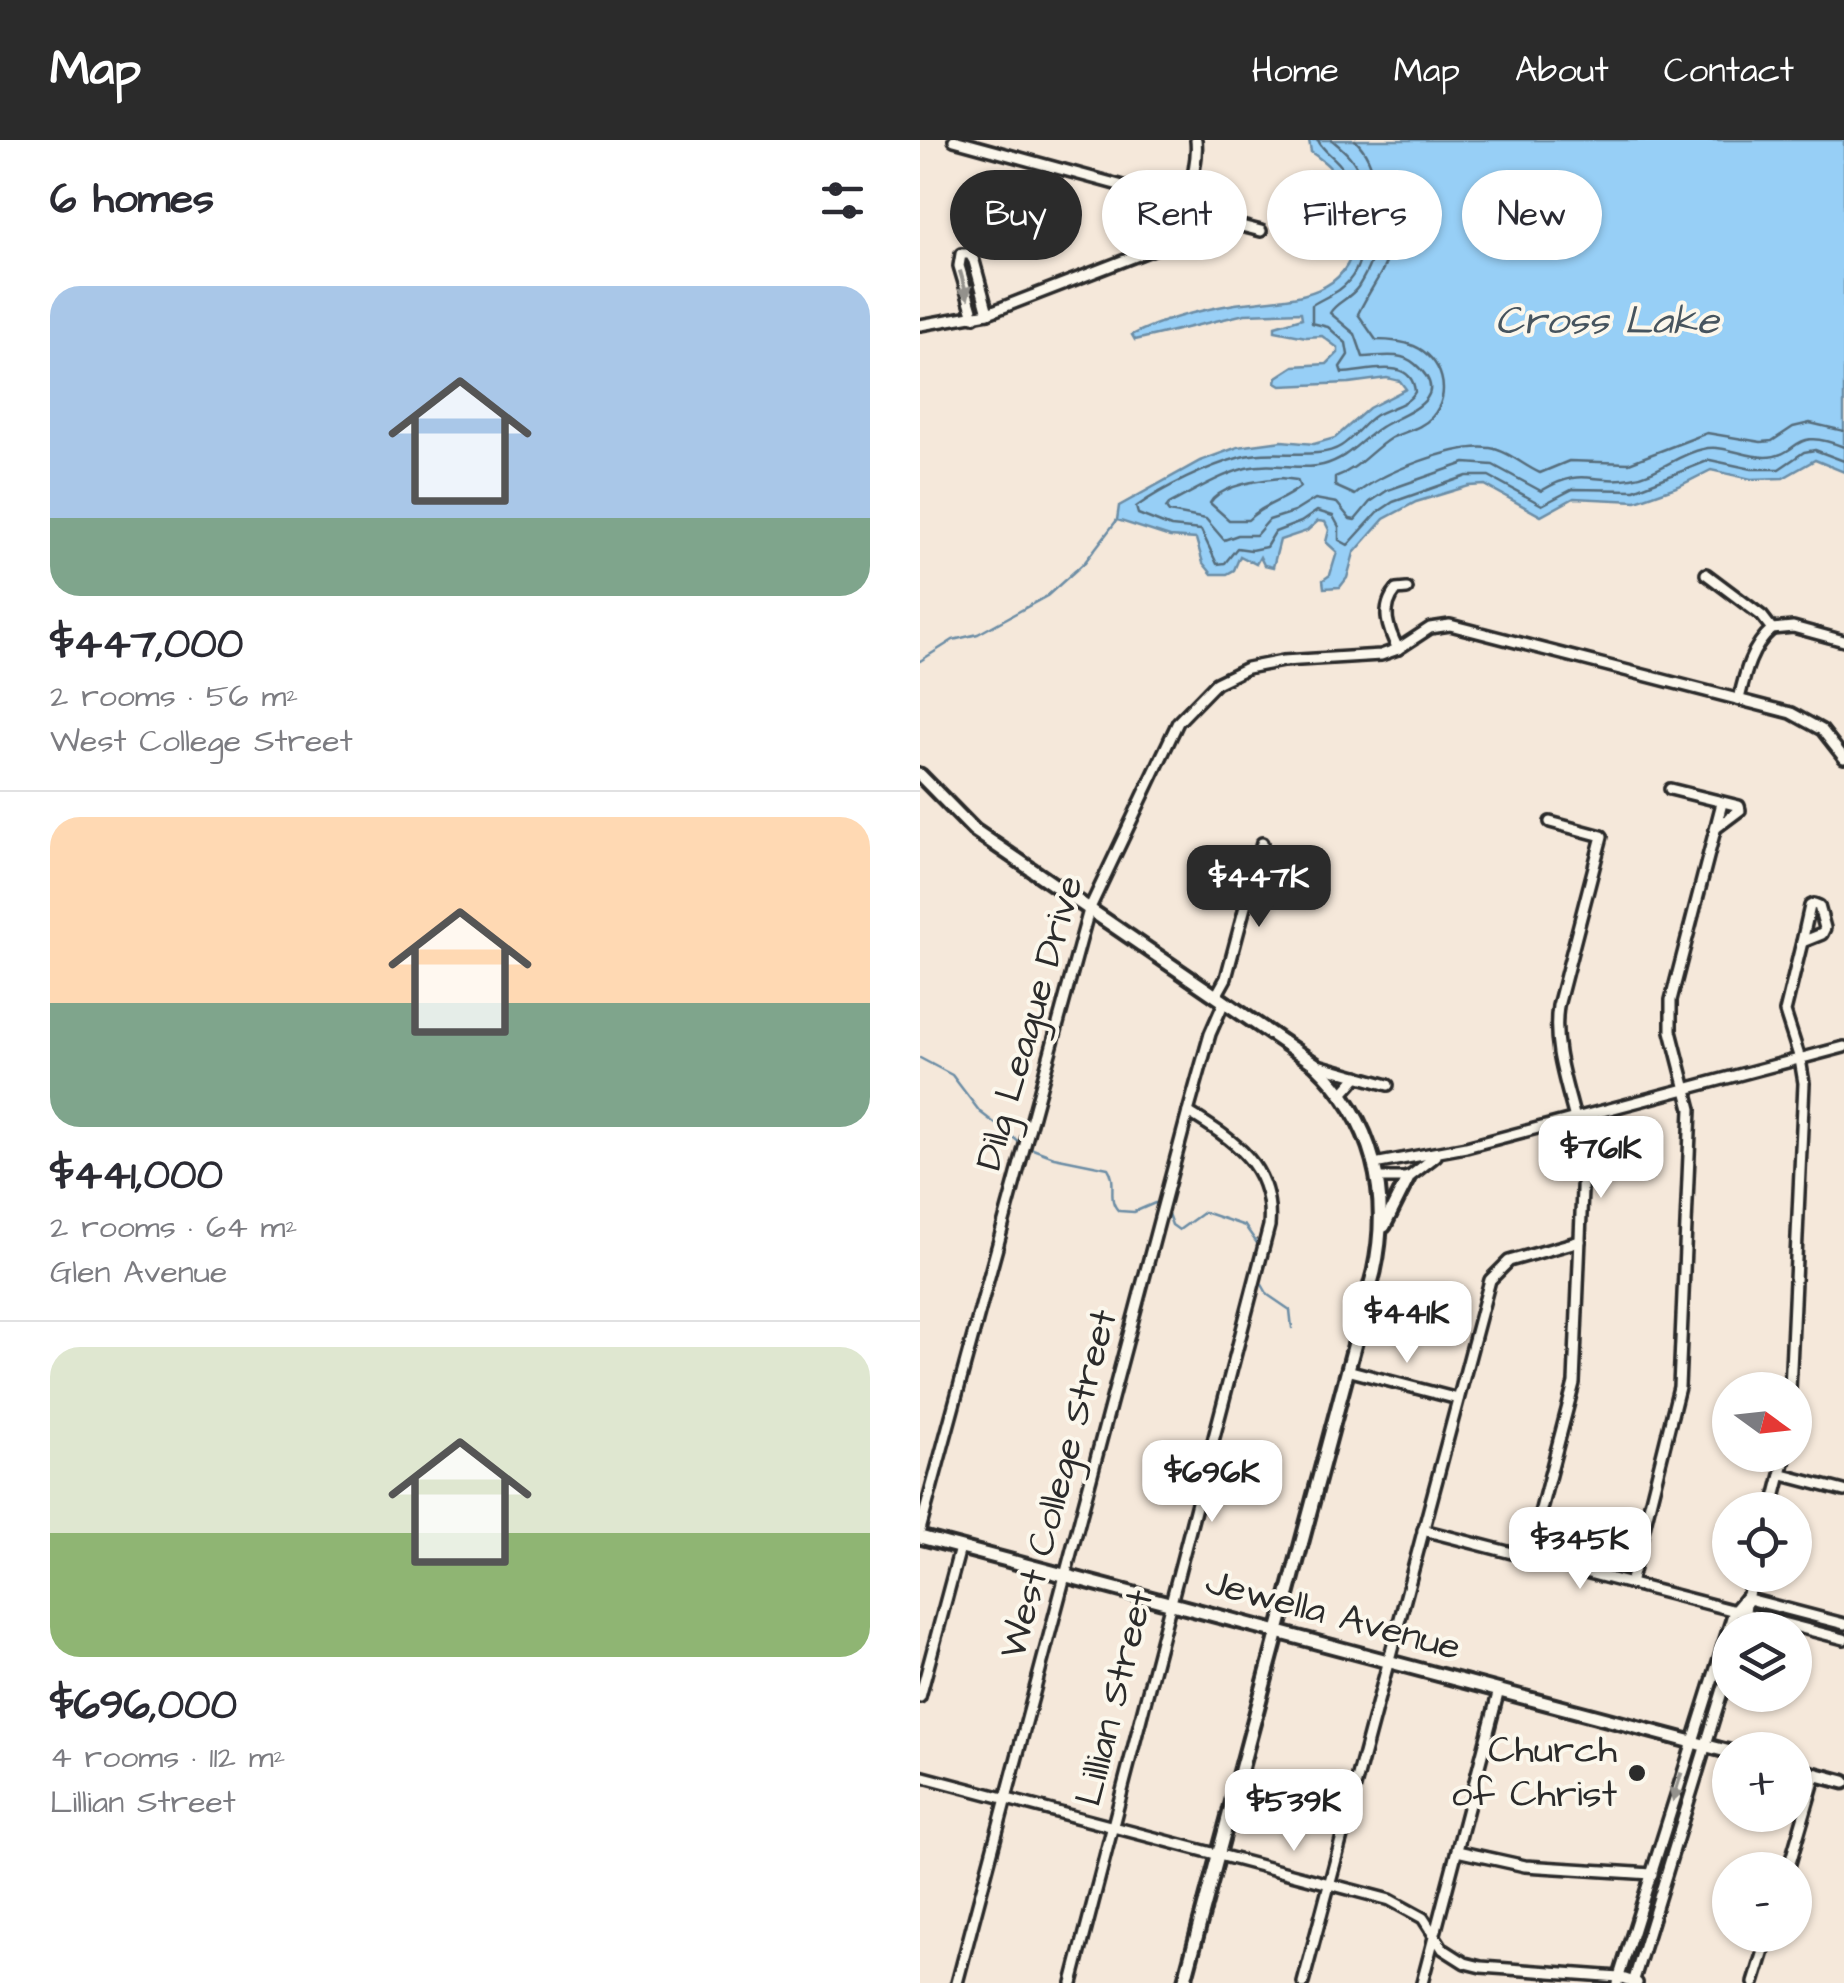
<!DOCTYPE html>
<html lang="en">
<head>
<meta charset="utf-8">
<style>
	:root { --surface:#fff; --page:#f2f2f3; --text:#2b2b33; --muted:#7c7c81; --line:#e1e1e2; --accent:#2b2b2b }
	body { margin:0; font-family:"Architects Daughter",sans-serif; background:var(--page); color:var(--text); height:100vh; display:flex; flex-direction:column; font-size:38px; white-space:nowrap }
	* { box-sizing:border-box; margin:0 }
	p { font-size:32px; color:var(--muted) }
	.icon { flex:none; width:55px; height:55px; fill:none; stroke:currentColor; stroke-width:2; stroke-linecap:round; stroke-linejoin:round }
	.map { position:relative; flex:1; overflow:hidden }
	.drawer { display:flex; flex-direction:column; background:var(--surface); width:920px }
	.drawer>* { flex:none }
	.banner { position:absolute; left:30px; top:30px; width:742px; height:90px; display:flex; gap:20px }
	.needle { width:65px; rotate:105deg }
	.buttons { position:absolute; left:792px; top:1232px; display:grid; gap:20px }
	.buttons a { display:grid; place-items:center; width:100px; height:100px; border-radius:50%; background:var(--surface); box-shadow:0 2px 8px #0004; font-size:50px }
	.price { position:absolute; translate:-50% -85px; padding:0 22px; border-radius:20px; background:#fff; color:#222; font-size:32px; line-height:65px; filter:drop-shadow(0 2px 5px #0008) }
	.price::after { content:''; position:absolute; left:50%; top:60px; width:30px; height:22px; margin-left:-15px; background:inherit; clip-path:polygon(0 0,100% 0,50% 100%) }
	.price.on { background:var(--accent); color:#fff }
	ul { padding:0; list-style:none }
	li { display:grid; align-content:center; gap:20px; height:530px; padding:0 50px }
	li+li { border-top:2px solid var(--line) }
	li span { display:grid; place-items:center; height:310px; border-radius:30px; color:#555 }
	li>.icon { margin-inline-start:auto }
	span .icon { width:180px; height:180px; fill:#fffc; stroke-width:1 }
	li b { font-size:42px }
	h2 { display:flex; justify-content:space-between; align-items:center; height:120px; padding:0 50px; font-size:42px }
	.chip { padding:0 35px; border-radius:45px; background:var(--surface); box-shadow:0 2px 8px #0004; font-size:35px; line-height:90px }
	.chip.on { background:var(--accent); color:#fff }
	header { display:flex; align-items:center; gap:60px; box-sizing:border-box; height:140px; padding:0 50px; background:var(--accent); color:#fff }
	header strong { font-size:48px }
	nav { display:flex; gap:55px; margin-inline-start:auto; font-size:35px }
	main { display:flex; flex:1; min-height:0 }
	.map>svg:first-child { display:block }
	.water { fill:#97cff6; stroke:#6c8da5; stroke-width:2.5 }
	.lines { fill:none; stroke-linecap:round; stroke-linejoin:round }
	.shore { stroke:#566d7c; stroke-width:2.5 }
	.stream { stroke:#6c8da5; stroke-width:2.5 }
	.street-casing { stroke:#2b2b2b; stroke-width:16 }
	.secondary-casing { stroke:#2b2b2b; stroke-width:19 }
	.street { stroke:#fbf7ec; stroke-width:9 }
	.secondary { stroke:#fbf7ec; stroke-width:11 }
	.oneway { fill:#93918c }
	.poi-dot { fill:#2b2b2b; stroke:#fbf7ec; stroke-width:4 }
	.labels { text-anchor:middle; dominant-baseline:central; stroke-width:8; stroke-linejoin:round; paint-order:stroke }
	.street-label { font-size:38px; fill:#2b2b2b; stroke:#fbf7ec }
	.poi-label { font-size:38px; fill:#2b2b2b; stroke:#fbf7ec; text-anchor:end }
	.water-label { font-size:40px; font-style:italic; fill:#46545e; stroke:#fbf7ec }
</style>
</head>
<body>
<header>
<strong>Map</strong>
<nav><a>Home</a><a>Map</a><a>About</a><a>Contact</a></nav>
</header>
<main>
<section class="drawer">
<h2>6 homes<svg class="icon" aria-label="filters" viewBox="0 0 24 24"><path d="M4 7h16M4 17h16"/><circle cx="9" cy="7" r="2"/><circle cx="15" cy="17" r="2"/></svg></h2>
<ul>
<li><span style="background:linear-gradient(#a9c7e8 75%,#7fa58c 0)"><svg class="icon" aria-label="home" viewBox="0 0 24 24"><path d="M3 11l9-7 9 7M6 9v11h12V9"/></svg></span><div><b>$447,000</b><p>2 rooms · 56 m²</p><p>West College Street</p></div></li>
<li><span style="background:linear-gradient(#ffd9b3 60%,#7fa58c 0)"><svg class="icon" aria-label="home" viewBox="0 0 24 24"><path d="M3 11l9-7 9 7M6 9v11h12V9"/></svg></span><div><b>$441,000</b><p>2 rooms · 64 m²</p><p>Glen Avenue</p></div></li>
<li><span style="background:linear-gradient(#dfe7d0 60%,#8fb573 0)"><svg class="icon" aria-label="home" viewBox="0 0 24 24"><path d="M3 11l9-7 9 7M6 9v11h12V9"/></svg></span><div><b>$696,000</b><p>4 rooms · 112 m²</p><p>Lillian Street</p></div></li>
</ul>
</section>
<div class="map">
<svg width="924" height="1843" viewBox="0 0 924 1843">
	<rect width="100%" height="100%" fill="#f5e8da"/>
	<filter id="ink" filterUnits="userSpaceOnUse"><feTurbulence type="fractalNoise" baseFrequency=".01" numOctaves="2"/><feDisplacementMap in="SourceGraphic" scale="20" xChannelSelector="R" yChannelSelector="G"/><feConvolveMatrix kernelMatrix="1 2 1 2 8 2 1 2 1" color-interpolation-filters="sRGB"/></filter>
	<g filter="url(#ink)">
		<!-- water -->
		<path class="water" d="M389 0H924V332L895 320 863 338 831 339 791 330 759 346 716 361 654 358 621 376 565 345 549 346 496 362 464 379 434 413 427 438 420 447 404 448 403 440 410 435 417 412 406 402 409 390 405 382 398 381 387 391 360 400 353 427 344 425 340 417 336 424 320 416 314 430 307 434H292L283 423 276 399 250 397 197 380 199 366 280 321 318 307 362 301 394 304 415 298 449 268 486 249 480 241 467 238 429 243 361 246 356 243 357 237 374 226 407 224 418 213V208L402 196 386 197 355 191V186L382 178 381 172 325 174 215 200 212 195C243 179 280 170 315 164 357 158 427 162 434 103 435 95 430 89 429 82 427 72 426 70 421 61 418 54 420 46 417 39 413 27 400 19 391 12Z"/>
		<g class="lines">
			<!-- shore -->
			<g class="shore">
				<path d="M398 0C403 12 416 17 423 29 429 38 426 49 431 58 446 86 449 128 419 150 411 155 400 160 392 165V183L408 187 426 203 428 215 420 227 422 233C445 233 492 215 495 252 487 266 470 267 456 275 443 283 434 298 421 306 398 321 353 308 321 317 288 326 244 347 216 367L218 374 251 387 281 390 297 424 305 423 317 408 331 410 346 407 355 392 381 382 397 371 413 376 419 387V400L428 405 458 372 473 362 547 336H569L622 365 653 349 714 350 790 320 832 329H859L884 312 895 310 924 321"/>
				<path d="M412 0C424 10 437 21 440 37 441 43 440 47 442 52 460 91 461 110 438 147 430 159 416 162 410 173L435 194 443 217C460 217 480 211 495 224 537 260 481 274 461 287 439 301 429 318 403 325 380 331 354 321 326 328 298 336 274 351 249 364L246 368 249 372 286 379 304 400 318 395H336L349 380 374 372 395 359 417 363 430 379 435 380 450 362 468 350 545 323 573 325 621 351C664 325 671 345 711 338 738 334 758 314 783 309 804 304 823 317 845 317 882 316 870 285 924 307"/>
				<path d="M435 0C448 13 451 25 456 42 458 50 464 56 466 64 480 122 460 128 438 174L456 200C469 200 482 201 494 206 522 218 533 254 512 277 501 289 485 291 471 298 450 311 439 329 415 337V346L435 355C461 333 536 303 570 308 588 311 604 326 620 333L649 321 709 323 787 293 841 302 852 301 873 287 890 283 924 291"/>
				<path d="M361 338 377 340 380 347C364 361 343 364 328 380H309L290 363C300 345 340 340 361 338Z"/>
			</g>
			<!-- stream -->
			<g class="stream">
				<polyline points="0,521 33,500 58,494 127,456 165,422 197,380"/>
				<polyline points="0,918 32,935 60,972 99,1002"/>
				<path d="M110 1008 134 1017 188 1028C198 1042 186 1060 199 1071L214 1072 235 1063 240 1065"/>
				<polyline points="247,1071 252,1085 259,1090 284,1072 325,1086 339,1106"/>
				<polyline points="340,1141 348,1155 370,1170 372,1188"/>
			</g>
			<defs>
				<g id="street">
					<polyline points="34,0 254,60 274,74 341,91"/>
					<polyline points="54,177 39,126 41,114 50,114 54,121 68,173"/>
					<path d="M0 185 68 173 244 105C262 88 279 25 276 0"/>
					<polyline points="786,434 842,476 852,489"/>
					<polyline points="852,489 873,487 924,501"/>
					<path d="M478 509C468 489 460 469 476 450L487 449"/>
					<path d="M819 559C825 533 831 507 852 489"/>
					<polyline points="750,649 819,666 820,670 796,688"/>
					<polygon points="894,764 899,766 905,788 902,794 882,802 890,766"/>
					<polyline points="296,856 306,838 342,703"/>
					<polyline points="398,925 468,945"/>
					<polyline points="422,954 438,936"/>
					<polyline points="454,1024 546,1007 924,907"/>
					<polyline points="458,1038 488,1038 516,1016"/>
					<polyline points="427,1230 538,1259"/>
					<polyline points="870,1250 884,943 880,919 865,872 882,802"/>
					<polyline points="863,1335 924,1351"/>
					<polyline points="852,1370 866,1315"/>
					<polyline points="0,1390 169,770 258,582 296,543 327,528 363,521 461,515 478,509 510,488 530,485 871,573 902,590 924,618"/>
					<polyline points="503,1390 924,1499"/>
					<path d="M608 1419 654 1243 663 1026C660 972 630 921 638 866L682 696 630 682"/>
					<polyline points="710,1444 759,1247 771,969 751,891 751,860 802,663"/>
					<polyline points="825,1458 924,1484"/>
					<polyline points="821,1490 832,1435"/>
					<polyline points="0,1557 40,1408"/>
					<polyline points="0,1636 470,1760 503,1778 523,1809 545,1823 561,1827 699,1837 717,1843"/>
					<polyline points="537,1711 605,1726 732,1734"/>
					<polyline points="868,1730 896,1634"/>
					<polyline points="37,1843 268,972 290,894 304,862"/>
					<path d="M152 1843 349 1086C354 1026 314 1000 268 972"/>
					<polyline points="383,1843 570,1140 589,1121 660,1101"/>
					<polyline points="502,1843 579,1550"/>
					<polyline points="697,1843 814,1471 825,1458"/>
					<polyline points="713,1843 810,1526"/>
					<polyline points="834,1843 849,1795"/>
				</g>
				<g id="secondary">
					<path d="M0 635 54 690 395 924C454 980 471 1055 454 1132L264 1843"/>
					<polyline points="464,1086 488,1038"/>
					<polyline points="0,1397 810,1612"/>
					<polyline points="875,1629 924,1642"/>
				</g>
			</defs>
			<!-- street casing -->
			<use href="#street" class="street-casing"/>
			<!-- secondary casing -->
			<use href="#secondary" class="secondary-casing"/>
			<!-- street -->
			<use href="#street" class="street"/>
			<!-- secondary -->
			<use href="#secondary" class="secondary"/>
		</g>
		<!-- one-way arrows -->
		<defs><path id="oneway-solid" d="M-6-.8H1V-3.2L6.5 0L1 3.2V.8H-6Z" transform="scale(2.5)"/></defs>
		<g class="oneway">
			<use href="#oneway-solid" transform="translate(44 145) rotate(74)"/>
			<use href="#oneway-solid" transform="translate(757 1647) rotate(107)"/>
		</g>
	</g>
	<!-- markers -->
	<circle class="poi-dot" cx="717" cy="1633" r="10"/>
	<g class="labels">
		<!-- street labels -->
		<g class="street-label">
			<text transform="translate(110 883) rotate(-74)">Dilg League Drive</text>
			<text transform="translate(139 1344) rotate(-75)">West College Street</text>
			<text transform="translate(413 1475) rotate(15)">Jewella Avenue</text>
			<text transform="translate(195 1558) rotate(-76)">Lillian Street</text>
		</g>
		<!-- poi labels -->
		<g class="poi-label">
			<text x="697" y="1611">Church<tspan x="697" dy="44">of Christ</tspan></text>
		</g>
		<!-- water labels -->
		<g class="water-label">
			<text x="687" y="181">Cross Lake</text>
		</g>
	</g>
</svg>
<div class="buttons">
<a><svg class="needle" viewBox="-14 -14 28 28"><path d="M0-13l5 13h-10z" fill="#e53935"/><path d="M0 13l5-13h-10z" fill="#7c7c81"/></svg></a>
<a><svg class="icon" aria-label="locate" viewBox="0 0 24 24"><circle cx="12" cy="12" r="6"/><path d="M12 2v4M12 18v4M2 12h4M18 12h4"/></svg></a>
<a><svg class="icon" aria-label="layers" viewBox="0 0 24 24"><path d="M12 4l9 5-9 5-9-5zM3 14l9 5 9-5"/></svg></a>
<a>+</a>
<a>−</a>
</div>
<b class="price on" style="left:339px;top:790px">$447K</b>
<b class="price" style="left:681px;top:1061px">$761K</b>
<b class="price" style="left:487px;top:1226px">$441K</b>
<b class="price" style="left:292px;top:1385px">$696K</b>
<b class="price" style="left:660px;top:1452px">$345K</b>
<b class="price" style="left:374px;top:1714px">$539K</b>
<div class="banner">
<a class="chip on">Buy</a>
<a class="chip">Rent</a>
<a class="chip">Filters</a>
<a class="chip">New</a>
</div>
</div>
</main>
</body>
</html>
